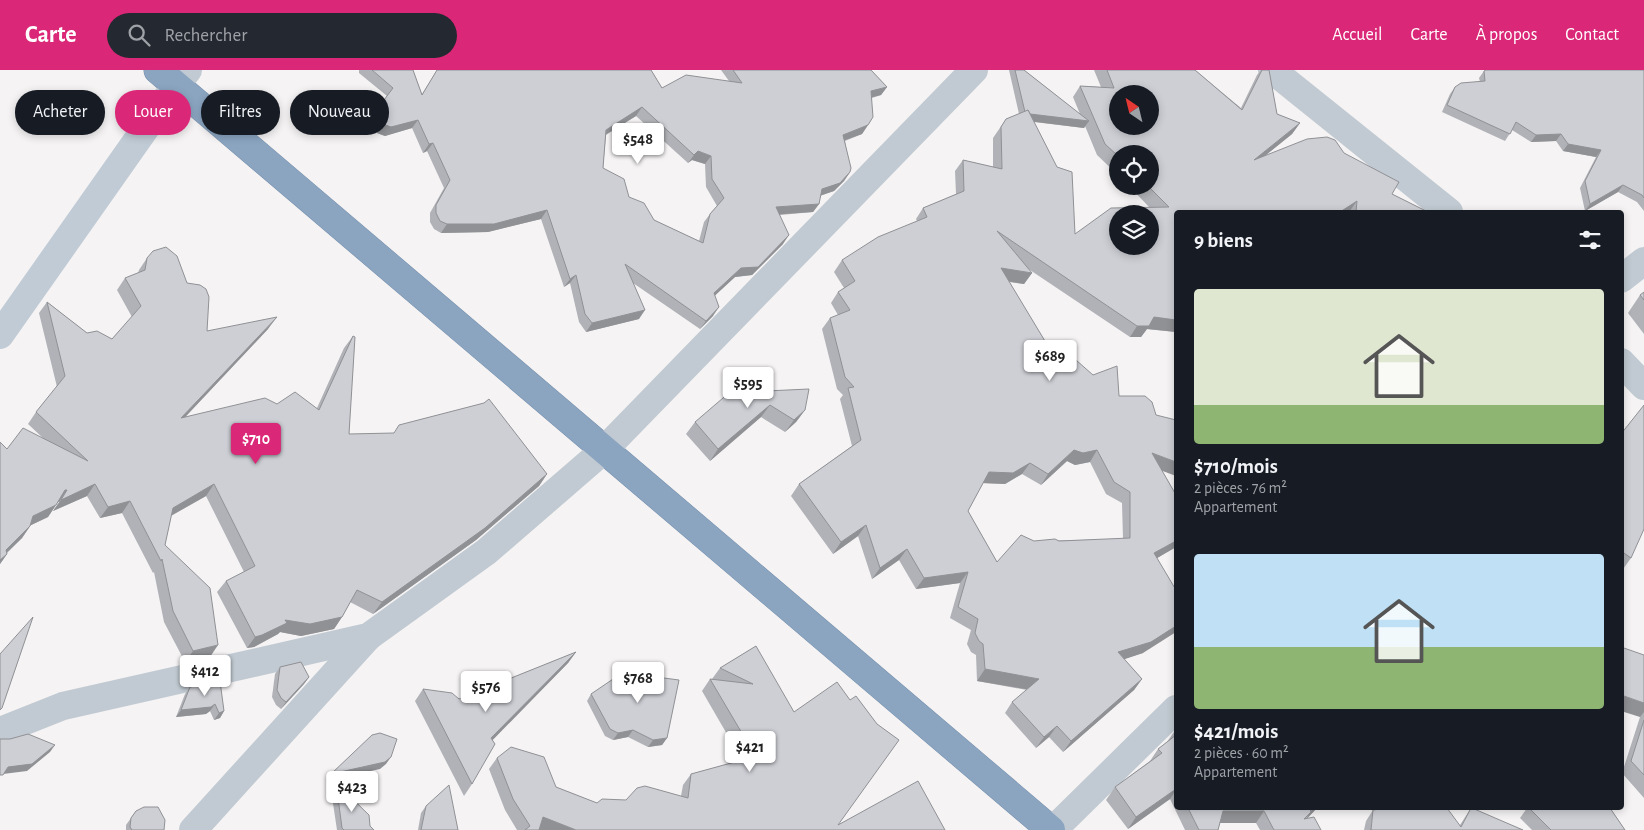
<!DOCTYPE html>
<html lang="fr">
<head>
<meta charset="utf-8">
<style>
	:root { --surface:#171b24; --page:#242831; --text:#f1f3f6; --muted:#9ea1a6; --accent:#db2777 }
	body { margin:0; font-family:"Alegreya Sans",sans-serif; background:var(--page); color:var(--text); height:100vh; display:flex; flex-direction:column; font-size:19px; white-space:nowrap }
	* { box-sizing:border-box; margin:0 }
	p { font-size:16px; color:var(--muted) }
	.icon { flex:none; width:28px; height:28px; fill:none; stroke:currentColor; stroke-width:2; stroke-linecap:round; stroke-linejoin:round }
	.map { position:relative; flex:1; overflow:hidden }
	.details { position:absolute; left:1174px; top:140px; width:450px; height:600px; display:flex; flex-direction:column; background:var(--surface); border-radius:5px; box-shadow:0 2px 8px #0003 }
	.details>* { flex:none }
	.top-card { position:absolute; left:15px; top:20px; width:475px; height:45px; display:flex; gap:10px }
	.needle { width:32px; rotate:325deg }
	.tools { position:absolute; left:1109px; top:15px; display:grid; gap:10px }
	.tools a { display:grid; place-items:center; width:50px; height:50px; border-radius:50%; background:var(--surface); box-shadow:0 2px 8px #0003; font-size:25px }
	.price { position:absolute; translate:-50% -42px; padding:0 11px; border-radius:5px; background:#fff; color:#222; font-size:16px; line-height:32px; filter:drop-shadow(0 1px 2px #0008) }
	.price::after { content:''; position:absolute; left:50%; top:30px; width:15px; height:11px; margin-left:-8px; background:inherit; clip-path:polygon(0 0,100% 0,50% 100%) }
	.price.on { background:var(--accent); color:#fff }
	ul { padding:0; list-style:none }
	li { display:grid; align-content:center; gap:10px; height:265px; padding:0 20px }
	li span { display:grid; place-items:center; height:155px; border-radius:5px; color:#555 }
	li>.icon { margin-inline-start:auto }
	span .icon { width:90px; height:90px; fill:#fffc; stroke-width:1 }
	li b { font-size:21px }
	h2 { display:flex; justify-content:space-between; align-items:center; height:60px; padding:0 20px; font-size:21px }
	.tag { padding:0 18px; border-radius:22px; background:var(--surface); box-shadow:0 2px 8px #0003; font-size:18px; line-height:45px }
	.tag.on { background:var(--accent); color:#fff }
	header { display:flex; align-items:center; gap:30px; box-sizing:border-box; height:70px; padding:0 25px; background:var(--accent); color:#fff }
	header strong { font-size:24px }
	nav { display:flex; gap:28px; margin-inline-start:auto; font-size:18px }
	.search { width:350px; height:45px; background:var(--page); display:flex; align-items:center; gap:12px; box-sizing:border-box; padding:0 18px; border-radius:28px; color:var(--muted); font-size:19px }
	.map>svg:first-child { display:block }
	.lines { fill:none; stroke-linecap:round; stroke-linejoin:round }
	.highway-casing { stroke:#7690ad; stroke-width:29 }
	.street { stroke:#c1cad2; stroke-width:28 }
	.secondary { stroke:#c1cbd6; stroke-width:28 }
	.highway { stroke:#8ba5c1; stroke-width:28 }
	.wall { fill:#b0b2b7; fill-rule:evenodd }
	.shaded-wall { fill:#909195 }
	.building { fill:#cdcfd5; stroke:#909195; fill-rule:evenodd }
</style>
</head>
<body>
<header>
<strong>Carte</strong>
<div class="search"><svg class="icon" aria-label="search" viewBox="0 0 24 24"><circle cx="10" cy="10" r="6"/><path d="M15 15l6 6"/></svg>Rechercher</div>
<nav><a>Accueil</a><a>Carte</a><a>À propos</a><a>Contact</a></nav>
</header>
<div class="map">
<svg width="1644" height="760" viewBox="0 0 1644 760">
	<rect width="100%" height="100%" fill="#f5f3f3"/>
	<g class="lines">
		<defs>
			<polyline id="highway" points="158,0 1051,760"/>
		</defs>
		<!-- highway casing -->
		<use href="#highway" class="highway-casing"/>
		<!-- street -->
		<g class="street">
			<polyline points="1272,0 1449,142"/>
			<polyline points="176,15 188,0"/>
			<polyline points="1621,209 1644,191"/>
			<polyline points="1621,292 1644,316"/>
			<polyline points="0,661 63,636 368,567 486,482 604,380 974,0"/>
			<polyline points="193,760 368,567"/>
			<polyline points="1053,760 1176,639"/>
		</g>
		<!-- secondary -->
		<polyline class="secondary" points="0,265 176,15"/>
		<!-- highway -->
		<use href="#highway" class="highway"/>
	</g>
	<!-- wall -->
	<g class="wall">
		<path d="M359 0H413L422 24 437 0H651L662 18 729 11 721 0H871L887 17 881 25 872 28 868 55 862 64 845 71 850 102 844 111 834 121 820 126 819 134 813 142 780 145 783 174 752 205 735 207 714 226 713 246 700 259 633 213 639 249 586 262 579 252 570 213 564 217 541 149 488 162 441 163 434 159 430 152V143L444 118 427 81 423 83 412 58 385 66 377 63 372 55V46L387 26 359 3ZM636 46 688 93 692 90 705 94 706 117 717 136 710 144 704 152 699 171 654 150 629 127 603 98 606 65Z"/>
		<path d="M1009 0H1024L1080 44 1073 27 1080 16 1101 17 1094 0H1195L1241 38 1257 5 1261 0H1269L1277 44 1300 53 1292 64 1266 85 1344 83 1392 124 1428 142H1176V262L1147 259 1141 267H1130L1027 198 1032 203 1024 214 1009 212 1057 291 1119 326 1176 425V477L1157 488 1143 583 1124 589 1142 609 1134 620 1063 682 1049 667 1036 678 1005 643 1012 632 1027 620 977 611 976 585 971 582 967 574 971 560 950 548 960 513 916 519 899 490 872 509 858 466 833 484 791 426 799 414 852 376 840 329 843 325 837 319 822 259 830 248 838 245 831 233 838 222 844 218 834 202 842 190 917 151 916 149 923 138 956 124 955 101 963 90 993 97V68L1006 49 1019 44ZM1034 52 1084 58 1085 56 1097 85 1118 105V84L1150 116H1129L1150 138 1075 164ZM1067 391 1075 395 1090 392 1106 424 1122 433 1123 469 1034 471 997 492 968 441 983 413 1005 414 1022 404 1041 415Z"/>
		<polygon points="1644,0 1644,141 1637,132 1618,122 1585,141 1580,118 1596,87 1563,81 1556,71 1531,72 1512,60 1505,71 1442,42 1450,24 1455,17 1480,12 1479,8 1484,1"/>
		<polygon points="147,188 187,213 207,261 268,259 185,347 277,334 317,338 344,278 353,266 349,364 547,404 539,416 476,470 373,544 350,532 342,547 334,559 301,566 280,562 278,564 254,577 247,578 217,522 226,511 244,502 206,426 171,446 165,475 210,587 185,592 164,552 154,502 153,503 122,443 100,448 87,426 53,441 59,432 58,432 48,447 31,455 22,468 7,483 7,484 0,494 0,372 7,379 43,368 28,354 36,342 57,317 39,243 47,232 87,263 112,269 132,247 117,220 125,208 138,203 139,200"/>
		<polygon points="1644,222 1644,264 1628,243 1640,225"/>
		<polygon points="766,321 805,340 796,352 785,362 761,347 710,391 686,364 695,352"/>
		<polygon points="1621,364 1631,488 1621,502"/>
		<polygon points="756,576 838,755 945,760 517,760 505,740 489,699 497,688 556,717 597,733 681,726 683,715 691,704 742,690 702,621 710,609 712,609 720,598"/>
		<polygon points="576,582 568,593 492,670 472,714 464,726 415,631 423,619 459,629"/>
		<polygon points="1644,585 1644,728 1622,703 1640,647"/>
		<polygon points="280,597 309,607 304,614 281,639 276,635 272,627 275,604"/>
		<polygon points="626,603 667,668 662,675 648,677 628,667 613,670 605,666 587,631 591,624 626,605"/>
		<polygon points="190,617 224,641 220,648 214,650 210,641 206,644 176,647 185,624"/>
		<polygon points="1176,659 1176,738 1317,738 1307,748 1321,760 1260,760 1256,753 1220,753 1218,760 1185,760 1170,729 1128,759 1106,730 1115,717 1150,691 1158,679 1167,672"/>
		<polygon points="336,713 370,756 374,760 337,760 331,720"/>
		<polygon points="426,736 458,760 418,760 421,743"/>
		<polygon points="1471,738 1523,760 1364,760 1366,751 1373,740 1460,755"/>
		<polygon points="1527,738 1610,738 1625,760 1532,760 1520,748"/>
		<polygon points="136,741 164,760 126,760 126,755"/>
	</g>
	<!-- shaded-wall -->
	<g class="shaded-wall">
		<polygon points="887,17 881,25 865,29 871,21"/>
		<polygon points="642,37 636,46 600,68 606,60"/>
		<polygon points="1025,43 1089,51 1084,58 1020,50"/>
		<polygon points="418,50 412,58 385,66 377,63 383,54"/>
		<polygon points="1300,53 1292,64 1246,101 1254,90"/>
		<polygon points="868,55 862,64 837,73 843,65"/>
		<polygon points="1561,64 1556,71 1531,72 1536,65"/>
		<polygon points="433,73 427,81 423,83 429,74"/>
		<polygon points="1568,74 1601,80 1596,87 1563,81"/>
		<polygon points="698,81 711,86 705,94 692,90 688,93 694,85"/>
		<polygon points="850,102 844,111 834,121 816,127 822,119"/>
		<polygon points="1623,115 1618,122 1585,141 1590,134"/>
		<polygon points="1357,131 1349,142 1340,142"/>
		<polygon points="819,134 813,142 770,145 776,137"/>
		<polygon points="547,140 541,149 488,162 441,163 447,154"/>
		<polygon points="789,165 783,174 752,205 735,207 708,232 714,223 741,198"/>
		<polygon points="1001,198 1032,203 1024,214 993,209"/>
		<polygon points="576,205 570,213 564,217 570,209"/>
		<polygon points="719,237 713,246 700,259 706,251"/>
		<polygon points="645,240 639,249 586,262 592,253"/>
		<polygon points="277,247 268,259 173,360 181,348"/>
		<polygon points="1154,247 1176,250 1176,262 1147,259 1141,267 1130,267 1137,256"/>
		<polygon points="770,335 761,347 710,391 718,379"/>
		<polygon points="805,340 796,352 785,362 794,350"/>
		<polygon points="1074,380 1097,380 1090,392 1075,395 1067,391 1041,415 1048,404"/>
		<polygon points="1152,383 1176,392 1176,406 1144,394"/>
		<polygon points="1030,393 1022,404 1005,414 981,413 989,402"/>
		<polygon points="547,404 539,416 476,470 373,544 382,532"/>
		<polygon points="95,414 87,426 53,441 61,430"/>
		<polygon points="214,414 206,426 165,449 173,438"/>
		<polygon points="65,420 67,420 59,432 57,431"/>
		<polygon points="130,431 122,443 100,448 108,437"/>
		<polygon points="56,435 48,447 25,458 33,446"/>
		<polygon points="866,455 858,466 833,484 841,472"/>
		<polygon points="30,456 22,468 0,489 6,480"/>
		<polygon points="1176,471 1176,477 1147,494 1154,483"/>
		<polygon points="907,479 899,490 872,509 880,498"/>
		<polygon points="7,484 0,494 0,490"/>
		<polygon points="968,502 960,513 916,519 924,508"/>
		<polygon points="342,547 334,559 301,566 280,562 278,564 254,577 247,578 255,567 285,550"/>
		<polygon points="1176,556 1176,562 1143,583 1110,594 1118,582"/>
		<polygon points="218,575 210,587 185,592 193,581"/>
		<polygon points="576,582 568,593 483,680 491,668"/>
		<polygon points="985,599 1039,609 1031,620 977,611"/>
		<polygon points="309,607 304,614 281,639 286,632"/>
		<polygon points="1142,609 1134,620 1063,682 1071,671"/>
		<polygon points="1621,625 1644,633 1644,642 1640,647 1621,641"/>
		<polygon points="215,634 210,641 206,644 176,647 181,640"/>
		<polygon points="224,641 220,648 214,650 219,643"/>
		<polygon points="1057,656 1049,667 1036,678 1044,667"/>
		<polygon points="633,660 628,667 613,670 618,663"/>
		<polygon points="667,668 662,675 648,677 653,670"/>
		<polygon points="55,675 50,682 27,701 3,704 8,697"/>
		<polygon points="391,687 386,694 380,699 326,711 331,704"/>
		<polygon points="1176,719 1176,720 1170,729 1128,759 1136,747"/>
		<polygon points="1315,738 1317,738 1304,752 1312,740"/>
		<polygon points="1223,741 1264,741 1256,753 1214,753"/>
		<polygon points="543,747 576,760 538,760"/>
	</g>
	<!-- building -->
	<g class="building">
		<path d="M372 0H413L422 25 437 0H651L662 18 686 5 742 13 733 0H871L887 17 871 21 873 47 868 55 843 65 851 98 850 102 840 113 822 119 819 134 776 137 789 165 758 197 741 198 714 223 719 237 706 251 625 194 645 240 592 253 585 244 576 205 570 209 547 140 494 154H447L440 151 436 143V135L450 110 433 73 429 74 418 50 391 57 383 54 378 46V38L393 18ZM642 37 694 85 698 81 711 86 712 109 724 128 710 144 703 173 654 150 644 133 629 127 624 109 603 98 606 60Z"/>
		<polygon points="1015,0 1024,0 1089,51 1030,44 1028,40 1025,42"/>
		<path d="M1107 0H1195L1242 40 1262 0H1269L1277 44 1300 53 1254 90 1307 69 1327 67 1335 70 1344 83 1399 112 1392 124 1428 142H1356L1357 131 1340 142H1176V250L1154 247 1149 256H1137L997 161 1032 203 1001 198 1057 291 1076 290 1093 305 1117 296 1119 326H1145L1152 332 1156 345 1176 350V392L1152 383 1176 425V471L1154 483 1176 520V556L1151 572 1118 582 1142 609 1071 671 1057 656 1044 667 1012 632 1039 609 985 599 983 574 979 571 975 563 978 549 958 537 968 502 924 508 907 479 880 498 866 455 841 472 799 414 861 370 848 318 854 317 845 307 830 248 850 240 838 222 855 211 842 190 878 167 927 147 923 138 964 121 963 90 1002 99 1001 57 1006 49 1028 40 1057 97 1072 102 1075 164 1111 138 1169 137 1148 116H1150V84H1118V86L1105 74 1080 16 1114 18ZM1118 24H1150V56H1118ZM1118 144H1150V176H1118ZM1074 380 1083 383 1097 380 1114 412 1130 422V468L1059 471 1055 469 1034 471 1021 465 997 492 968 441 989 402 1013 403 1030 393 1048 404Z"/>
		<polygon points="1486,0 1644,0 1644,128 1642,125 1623,115 1590,134 1585,111 1601,80 1568,74 1561,64 1536,65 1516,52 1510,64 1447,35 1455,17 1461,13 1485,11 1484,1"/>
		<polygon points="166,177 177,186 187,213 200,215 206,219 209,227 207,261 277,247 181,348 265,328 277,334 295,322 319,340 353,266 355,267 349,364 394,363 399,355 484,333 489,329 547,404 485,458 382,532 357,520 342,547 310,554 285,550 287,553 262,565 255,567 226,511 255,496 214,414 173,438 165,475 210,518 218,575 193,581 173,541 162,489 161,491 130,431 108,437 95,414 61,430 67,420 65,420 56,435 33,446 30,456 6,480 7,484 0,490 0,372 7,379 23,358 88,391 36,342 65,306 47,232 87,263 97,261 112,269 141,236 125,208 145,200 147,188 153,181"/>
		<polygon points="1644,222 1644,230 1640,225"/>
		<polygon points="751,304 766,321 809,319 805,340 794,350 770,335 718,379 695,352"/>
		<polygon points="1644,335 1644,459 1631,488 1621,481 1621,364"/>
		<polygon points="33,547 2,638 0,640 0,584"/>
		<polygon points="756,576 794,642 837,612 850,630 856,626 877,654 899,670 838,755 918,711 945,760 576,760 543,747 539,760 525,760 530,756 513,729 497,688 511,677 544,687 556,717 597,733 602,729 626,730 637,718 645,716 688,728 691,704 753,687 756,687 710,609 753,614 720,598"/>
		<polygon points="1621,577 1644,585 1644,633 1621,625"/>
		<polygon points="576,582 491,668 495,674 472,714 423,619 452,623 459,629"/>
		<polygon points="301,592 309,607 286,632 281,628 277,620 280,597"/>
		<polygon points="622,603 628,606 626,603 679,610 667,668 653,670 633,660 618,663 610,659 591,624"/>
		<polygon points="220,611 224,641 219,643 215,634 211,637 181,640 190,617"/>
		<polygon points="1644,650 1644,705 1631,691"/>
		<polygon points="380,663 397,669 391,687 385,692 331,704 372,665"/>
		<polygon points="28,664 55,675 32,694 8,697 3,705 0,705 0,669 10,669"/>
		<polygon points="1176,665 1176,719 1136,747 1115,717 1162,683 1158,679"/>
		<polygon points="336,713 369,745 370,756 374,760 344,760 342,758"/>
		<polygon points="449,715 458,760 421,760 426,736"/>
		<polygon points="144,737 158,737 165,750 164,760 132,760 130,757 131,748 136,741"/>
		<polygon points="1188,738 1315,738 1312,740 1310,739 1311,742 1304,749 1314,747 1321,760 1274,760 1264,741 1223,741 1218,760 1199,760"/>
		<polygon points="1387,738 1447,738 1461,757 1471,738 1472,738 1523,760 1370,760 1371,760 1373,740"/>
		<polygon points="1529,738 1610,738 1625,760 1551,760"/>
	</g>
</svg>
<div class="tools">
<a><svg class="needle" viewBox="-14 -14 28 28"><path d="M0-13l5 13h-10z" fill="#e53935"/><path d="M0 13l5-13h-10z" fill="#9ea1a6"/></svg></a>
<a><svg class="icon" aria-label="locate" viewBox="0 0 24 24"><circle cx="12" cy="12" r="6"/><path d="M12 2v4M12 18v4M2 12h4M18 12h4"/></svg></a>
<a><svg class="icon" aria-label="layers" viewBox="0 0 24 24"><path d="M12 4l9 5-9 5-9-5zM3 14l9 5 9-5"/></svg></a>
</div>
<b class="price" style="left:638px;top:95px">$548</b>
<b class="price" style="left:1050px;top:312px">$689</b>
<b class="price" style="left:748px;top:339px">$595</b>
<b class="price on" style="left:256px;top:395px">$710</b>
<b class="price" style="left:205px;top:627px">$412</b>
<b class="price" style="left:638px;top:634px">$768</b>
<b class="price" style="left:486px;top:643px">$576</b>
<b class="price" style="left:750px;top:703px">$421</b>
<b class="price" style="left:352px;top:743px">$423</b>
<div class="top-card">
<a class="tag">Acheter</a>
<a class="tag on">Louer</a>
<a class="tag">Filtres</a>
<a class="tag">Nouveau</a>
</div>
<section class="details">
<h2>9 biens<svg class="icon" aria-label="filters" viewBox="0 0 24 24"><path d="M4 7h16M4 17h16"/><circle cx="9" cy="7" r="2"/><circle cx="15" cy="17" r="2"/></svg></h2>
<ul>
<li><span style="background:linear-gradient(#dfe7d0 75%,#8fb573 0)"><svg class="icon" aria-label="home" viewBox="0 0 24 24"><path d="M3 11l9-7 9 7M6 9v11h12V9"/></svg></span><div><b>$710/mois</b><p>2 pièces · 76 m²</p><p>Appartement</p></div></li>
<li><span style="background:linear-gradient(#bfe0f5 60%,#8fb573 0)"><svg class="icon" aria-label="home" viewBox="0 0 24 24"><path d="M3 11l9-7 9 7M6 9v11h12V9"/></svg></span><div><b>$421/mois</b><p>2 pièces · 60 m²</p><p>Appartement</p></div></li>
</ul>
</section>
</div>
</body>
</html>
